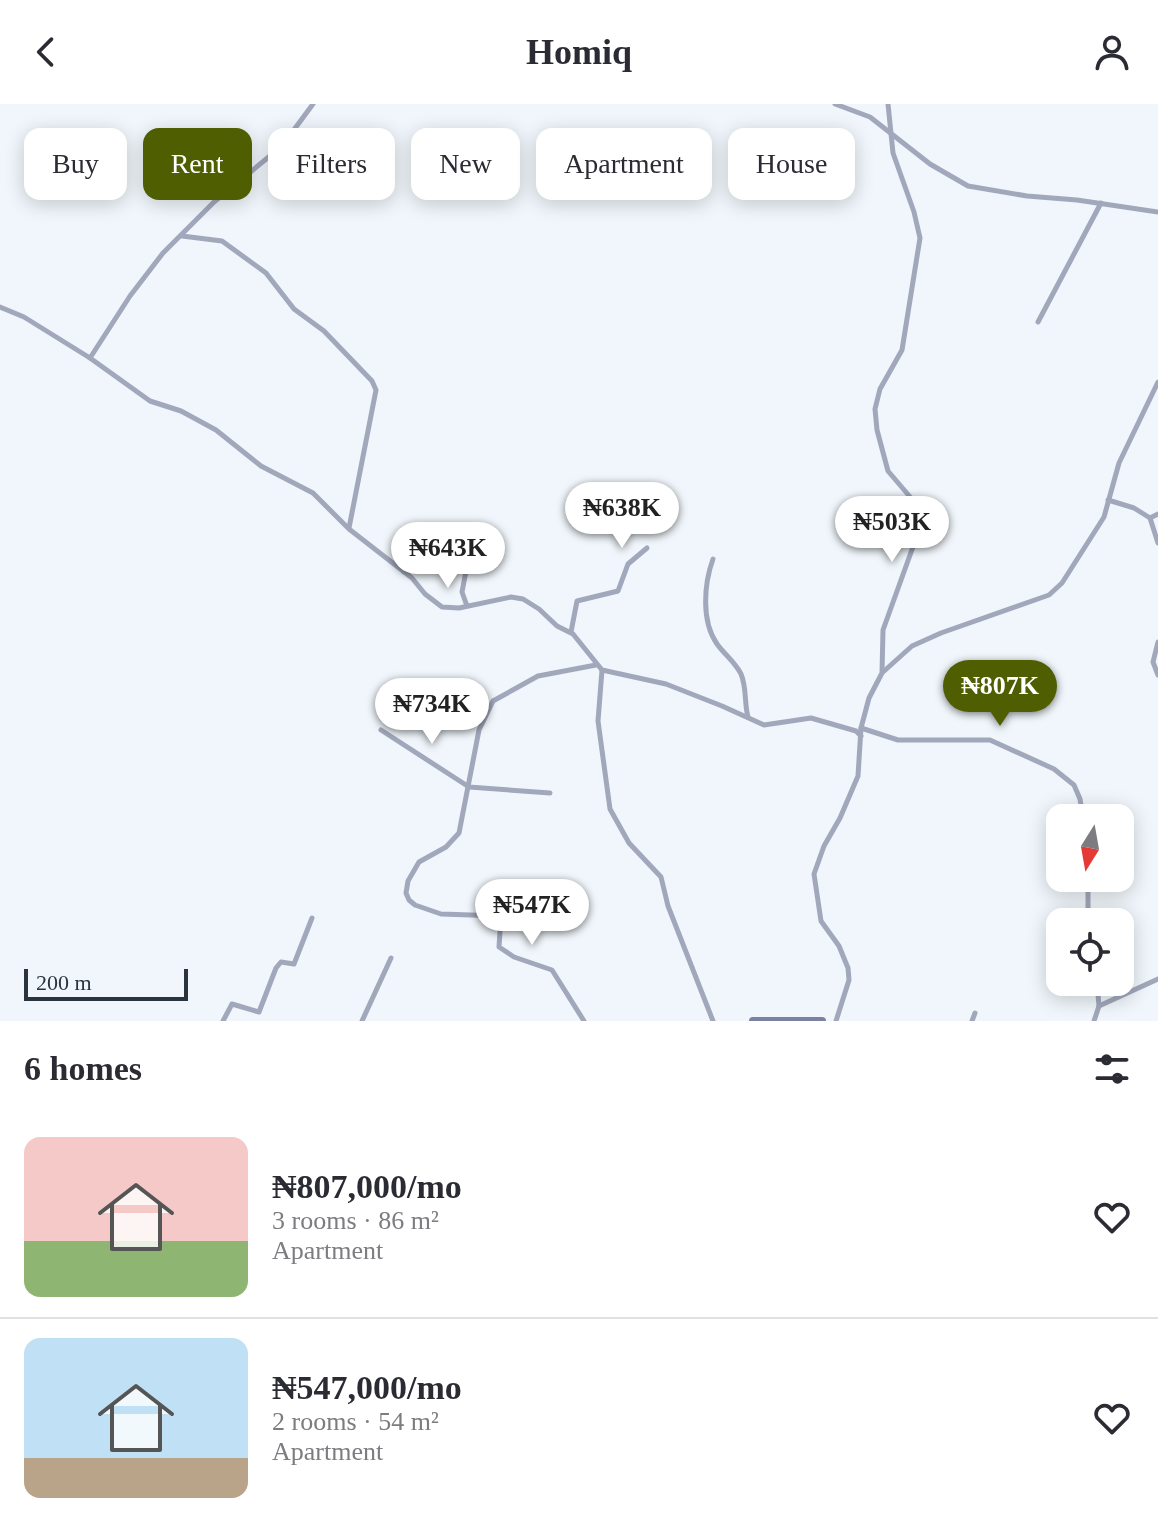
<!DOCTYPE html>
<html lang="en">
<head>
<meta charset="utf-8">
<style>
	:root { --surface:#fff; --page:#f7f7f7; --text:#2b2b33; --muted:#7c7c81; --line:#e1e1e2; --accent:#4f5e00 }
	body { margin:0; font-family:Georgia,serif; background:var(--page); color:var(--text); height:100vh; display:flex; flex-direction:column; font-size:30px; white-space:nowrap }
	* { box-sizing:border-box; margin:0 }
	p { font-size:26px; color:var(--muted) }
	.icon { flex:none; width:44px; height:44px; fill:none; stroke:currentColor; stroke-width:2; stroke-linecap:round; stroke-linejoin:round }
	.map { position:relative; height:917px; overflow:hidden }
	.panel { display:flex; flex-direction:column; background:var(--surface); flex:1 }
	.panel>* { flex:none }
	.banner { position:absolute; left:24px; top:24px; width:1110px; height:72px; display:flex; gap:16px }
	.needle { width:52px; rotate:191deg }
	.fabs { position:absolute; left:1046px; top:700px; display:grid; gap:16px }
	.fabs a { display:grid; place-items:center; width:88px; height:88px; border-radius:16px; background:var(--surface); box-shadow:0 4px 20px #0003; font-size:40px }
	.scale { position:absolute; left:24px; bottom:20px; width:164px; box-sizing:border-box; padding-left:8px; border:4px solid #29343e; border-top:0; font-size:22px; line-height:28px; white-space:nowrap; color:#29343e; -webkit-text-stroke:6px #f0f6fb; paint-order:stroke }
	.price { position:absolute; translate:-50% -68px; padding:0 18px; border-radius:28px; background:#fff; color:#222; font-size:26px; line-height:52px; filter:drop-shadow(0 2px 4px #0008) }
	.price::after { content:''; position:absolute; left:50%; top:48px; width:24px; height:18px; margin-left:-12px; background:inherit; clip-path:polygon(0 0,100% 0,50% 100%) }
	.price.active { background:var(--accent); color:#fff }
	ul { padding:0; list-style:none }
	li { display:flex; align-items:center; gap:24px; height:200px; padding:0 24px }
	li+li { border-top:2px solid var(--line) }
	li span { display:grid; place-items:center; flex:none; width:224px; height:160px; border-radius:16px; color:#555 }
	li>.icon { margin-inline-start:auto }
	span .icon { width:96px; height:96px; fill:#fffc; stroke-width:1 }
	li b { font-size:34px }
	h2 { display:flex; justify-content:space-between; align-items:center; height:96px; padding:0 24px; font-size:34px }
	.chip { padding:0 28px; border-radius:16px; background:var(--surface); box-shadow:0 4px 20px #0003; font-size:28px; line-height:72px }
	.chip.active { background:var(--accent); color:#fff }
	header { display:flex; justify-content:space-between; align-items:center; height:104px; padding:0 24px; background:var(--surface); font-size:36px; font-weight:700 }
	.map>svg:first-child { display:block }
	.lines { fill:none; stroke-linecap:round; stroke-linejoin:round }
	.minor { stroke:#a2a8bc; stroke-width:5 }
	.secondary { stroke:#7a82a0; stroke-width:8 }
</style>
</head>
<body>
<header><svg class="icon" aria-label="back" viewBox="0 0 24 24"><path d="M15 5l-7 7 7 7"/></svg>Homiq<svg class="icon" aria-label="person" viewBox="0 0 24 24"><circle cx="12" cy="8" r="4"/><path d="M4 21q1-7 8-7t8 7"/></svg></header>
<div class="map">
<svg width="1158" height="917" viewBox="0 0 1158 917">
	<rect width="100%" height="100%" fill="#f0f6fb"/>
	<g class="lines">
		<!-- minor -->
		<g class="minor">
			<polyline points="835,0 870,13 930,60 968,82 1027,92 1077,96 1158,108"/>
			<polyline points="182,132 222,137 266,169 294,205 324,227 372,277 376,286 349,424"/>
			<polyline points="0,203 24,213 90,254 150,297 181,307 216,326 261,362 313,389 349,425 412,474 425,490 442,503 459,504 511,493 523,495 539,505 557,522 573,530 602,566 666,580 722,602 764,621 811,614 856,627 861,632"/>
			<polyline points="1038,218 1101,99"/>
			<polyline points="90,254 130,192 163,149 214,98 282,42 313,0"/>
			<polyline points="1108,396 1134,404 1150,414 1158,410"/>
			<polyline points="1150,414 1158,439"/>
			<path d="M713 455C704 480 701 517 717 540 725 551 735 558 741 570 747 584 744 599 748 613"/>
			<polyline points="466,467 462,488 467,502"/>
			<polyline points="404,468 417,429"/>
			<polyline points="571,528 577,497 618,487 628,460 647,444"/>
			<polyline points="1158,538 1153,558 1158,571"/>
			<polyline points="602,566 598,617 610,705 629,739 661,773 668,802 713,917"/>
			<polyline points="883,568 912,542 941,529 1049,491 1062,479 1104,413 1119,359 1158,278"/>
			<polyline points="861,624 898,636 990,636 1054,665 1074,681 1080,695 1083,714"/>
			<polyline points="381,626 469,683 550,689"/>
			<polyline points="1088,818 1088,774"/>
			<polyline points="1099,902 1158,875"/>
			<polyline points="223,917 232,900 259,908 276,864 281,858 294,860 312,814"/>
			<polyline points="362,917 391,854"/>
			<polyline points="584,917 552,866 514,853 499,843 501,812 441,810 415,801 409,796 406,789 408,777 419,758 446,743 459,729 479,626 493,597 538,572 596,561"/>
			<polyline points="836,917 849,876 848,864 839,842 821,817 814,770 824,742 840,714 858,672 861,624 869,594 882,569 883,526 914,440 916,417 911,394 888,367 877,326 875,305 880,285 902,246 920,134 914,108 893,49 888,0"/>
			<polyline points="972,917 975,909"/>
			<polyline points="1094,917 1099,902 1097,878"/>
		</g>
		<!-- secondary -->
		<polyline class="secondary" points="753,917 822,917"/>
	</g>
</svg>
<div class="fabs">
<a><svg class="needle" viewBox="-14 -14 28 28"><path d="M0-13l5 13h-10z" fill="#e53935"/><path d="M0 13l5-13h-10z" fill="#7c7c81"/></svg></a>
<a><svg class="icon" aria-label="locate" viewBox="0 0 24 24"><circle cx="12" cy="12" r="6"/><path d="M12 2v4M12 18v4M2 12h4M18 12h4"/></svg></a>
</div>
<div class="scale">200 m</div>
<b class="price" style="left:622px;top:446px">₦638K</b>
<b class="price" style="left:892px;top:460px">₦503K</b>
<b class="price" style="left:448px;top:486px">₦643K</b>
<b class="price active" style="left:1000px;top:624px">₦807K</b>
<b class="price" style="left:432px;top:642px">₦734K</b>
<b class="price" style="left:532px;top:843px">₦547K</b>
<div class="banner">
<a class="chip">Buy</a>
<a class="chip active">Rent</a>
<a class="chip">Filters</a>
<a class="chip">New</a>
<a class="chip">Apartment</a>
<a class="chip">House</a>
</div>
</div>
<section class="panel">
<h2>6 homes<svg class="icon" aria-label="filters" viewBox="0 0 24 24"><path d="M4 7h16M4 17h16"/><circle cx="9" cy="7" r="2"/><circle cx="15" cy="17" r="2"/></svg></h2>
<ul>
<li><span style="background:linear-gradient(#f6c9c9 65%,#8fb573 0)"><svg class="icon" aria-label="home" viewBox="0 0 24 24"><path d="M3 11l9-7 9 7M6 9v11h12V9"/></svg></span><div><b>₦807,000/mo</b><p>3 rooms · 86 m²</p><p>Apartment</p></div><svg class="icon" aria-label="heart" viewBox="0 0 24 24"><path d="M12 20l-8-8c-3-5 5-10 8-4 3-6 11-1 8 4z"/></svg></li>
<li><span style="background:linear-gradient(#bfe0f5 75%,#b9a48a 0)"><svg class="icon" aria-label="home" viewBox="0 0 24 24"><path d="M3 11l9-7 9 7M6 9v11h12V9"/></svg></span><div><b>₦547,000/mo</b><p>2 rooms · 54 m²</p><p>Apartment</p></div><svg class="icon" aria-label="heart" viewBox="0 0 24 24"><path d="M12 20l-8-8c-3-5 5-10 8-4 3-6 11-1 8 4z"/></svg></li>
</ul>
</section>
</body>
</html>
